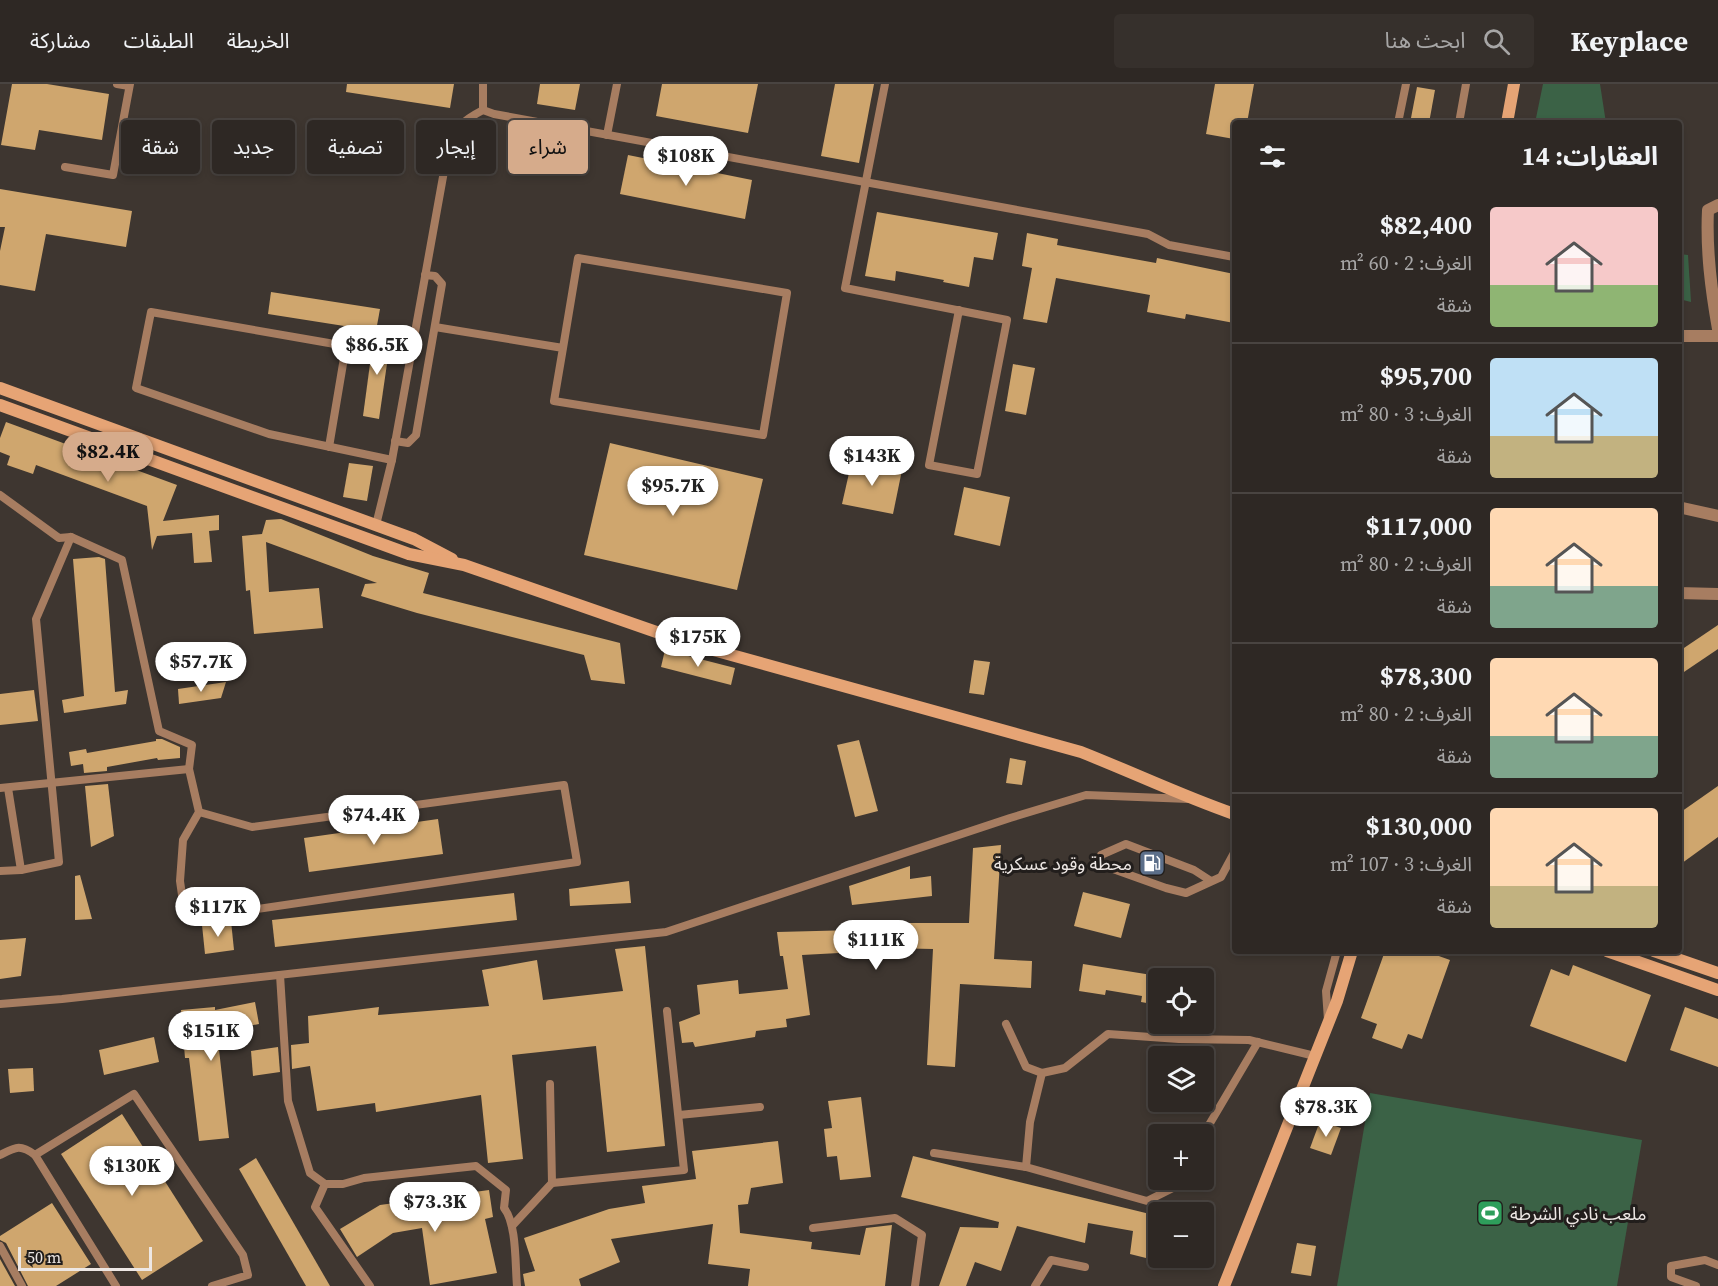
<!DOCTYPE html>
<html lang="ar">
<head>
<meta charset="utf-8">
<style>
	:root { --surface:#2e2824; --page:#36302c; --text:#f1f3f6; --muted:#a7a6a6; --line:#494441; --accent:#d6ab8b }
	body { margin:0; font-family:"Source Serif 4","Noto Sans Arabic",serif; background:var(--page); color:var(--text); direction:rtl; height:100vh; display:flex; flex-direction:column; font-size:22px; white-space:nowrap }
	* { box-sizing:border-box; margin:0 }
	p { font-size:20px; color:var(--muted) }
	.icon { flex:none; width:33px; height:33px; fill:none; stroke:currentColor; stroke-width:2; stroke-linecap:round; stroke-linejoin:round }
	.map { position:relative; flex:1; overflow:hidden; direction:ltr }
	.sheet { position:absolute; left:1232px; top:36px; width:450px; height:834px; display:flex; flex-direction:column; background:var(--surface); border-radius:6px; box-shadow:0 3px 9px #0003,0 0 0 2px var(--line); direction:rtl }
	.sheet>* { flex:none }
	.guide { position:absolute; left:18px; top:36px; width:570px; height:54px; direction:rtl; display:flex; gap:12px }
	.fabs { position:absolute; left:1148px; top:884px; display:grid; gap:12px }
	.fabs a { display:grid; place-items:center; width:66px; height:66px; border-radius:6px; background:var(--surface); box-shadow:0 3px 9px #0003,0 0 0 2px var(--line); font-size:30px }
	.scale { position:absolute; left:18px; bottom:15px; width:134px; box-sizing:border-box; padding-left:6px; border:3px solid #ede7e4; border-top:0; font-size:16px; line-height:21px; white-space:nowrap; color:#ede7e4; -webkit-text-stroke:4px #221e1c; paint-order:stroke }
	.price { position:absolute; translate:-50% -51px; padding:0 14px; border-radius:21px; background:#fff; color:#222; font-size:20px; line-height:39px; filter:drop-shadow(0 2px 3px #0008) }
	.price::after { content:''; position:absolute; left:50%; top:36px; width:18px; height:14px; margin-left:-9px; background:inherit; clip-path:polygon(0 0,100% 0,50% 100%) }
	.price.on { background:var(--accent); color:#111 }
	ul { padding:0; list-style:none }
	li { display:flex; align-items:center; gap:18px; height:150px; padding:0 24px }
	li+li { border-top:2px solid var(--line) }
	li span { display:grid; place-items:center; flex:none; width:168px; height:120px; border-radius:6px; color:#555 }
	li>.icon { margin-inline-start:auto }
	span .icon { width:72px; height:72px; fill:#fffc; stroke-width:1 }
	li b { font-size:26px }
	h2 { display:flex; justify-content:space-between; align-items:center; height:72px; padding:0 24px; font-size:26px }
	.chip { padding:0 21px; border-radius:6px; background:var(--surface); box-shadow:0 3px 9px #0003,0 0 0 2px var(--line); font-size:21px; line-height:54px }
	.chip.on { background:var(--accent); color:#111 }
	header { display:flex; align-items:center; gap:36px; box-sizing:border-box; height:84px; padding:0 30px; background:var(--surface); border-bottom:2px solid var(--line) }
	header strong { font-size:28px }
	nav { display:flex; gap:33px; margin-inline-start:auto; font-size:21px }
	.search { width:420px; height:54px; background:var(--page); display:flex; align-items:center; gap:15px; box-sizing:border-box; padding:0 21px; border-radius:6px; color:var(--muted); font-size:22px }
	.map>svg:first-child { display:block }
	.green { fill:#3b6246 }
	.building { fill:#cfa66e }
	.lines { fill:none; stroke-linecap:round; stroke-linejoin:round }
	.lane { stroke:#a77d61; stroke-width:8 }
	.street { stroke:#a77d61; stroke-width:12 }
	.secondary { stroke:#e6a475; stroke-width:12 }
	.labels { text-anchor:middle; dominant-baseline:central; stroke-width:6; stroke-linejoin:round; paint-order:stroke }
	.poi-label { font-size:18px; fill:#ede7e4; stroke:#221e1c; text-anchor:end }
</style>
</head>
<body>
<header>
<strong>Keyplace</strong>
<div class="search"><svg class="icon" aria-label="search" viewBox="0 0 24 24"><circle cx="10" cy="10" r="6"/><path d="M15 15l6 6"/></svg>ابحث هنا</div>
<nav><a>الخريطة</a><a>الطبقات</a><a>مشاركة</a></nav>
</header>
<div class="map">
<svg width="1718" height="1202" viewBox="0 0 1718 1202">
	<rect width="100%" height="100%" fill="#3e3630"/>
	<!-- green -->
	<g class="green">
		<polygon points="1543,0 1600,0 1606,39 1535,39"/>
		<polygon points="1679,170 1688,171 1691,218 1679,215"/>
		<polygon points="1370,1009 1642,1056 1617,1202 1337,1202"/>
	</g>
	<!-- building -->
	<g class="building">
		<polygon points="12,0 47,0 109,10 102,56 39,46 35,66 1,61"/>
		<polygon points="347,0 454,0 450,24 346,8"/>
		<polygon points="540,0 580,0 575,26 537,20"/>
		<polygon points="662,0 758,0 748,49 656,32"/>
		<polygon points="835,0 874,0 859,79 821,72"/>
		<polygon points="1215,0 1254,0 1247,39 1234,39 1234,55 1206,50"/>
		<polygon points="1417,3 1435,6 1429,39 1410,39"/>
		<polygon points="628,71 752,96 745,135 620,110"/>
		<polygon points="0,105 132,127 126,163 46,150 35,207 0,201 0,167 5,143 0,143"/>
		<polygon points="877,128 998,149 993,176 974,173 969,203 943,198 944,196 896,187 895,197 865,192"/>
		<polygon points="1027,149 1058,155 1057,161 1156,179 1157,174 1234,190 1234,239 1186,230 1185,235 1147,228 1150,211 1056,194 1047,239 1023,235 1032,184 1022,182"/>
		<polygon points="271,208 380,225 376,247 268,230"/>
		<polygon points="374,250 391,252 379,335 363,332"/>
		<polygon points="1013,280 1035,284 1026,331 1005,327"/>
		<polygon points="6,338 177,401 163,437 219,431 219,446 209,447 212,478 194,479 192,449 157,452 152,466 147,422 36,381 33,390 7,381 10,372 0,368 0,354"/>
		<polygon points="610,359 763,395 737,506 584,471"/>
		<polygon points="852,376 902,386 893,430 842,420"/>
		<polygon points="349,379 373,382 367,417 343,413"/>
		<polygon points="964,403 1010,413 1000,462 954,451"/>
		<polygon points="281,435 373,472 429,489 423,509 620,559 625,600 591,596 584,571 417,529 361,512 365,500 377,499 266,458 269,508 319,504 323,544 254,550 250,506 246,507 242,452 262,450 266,436"/>
		<polygon points="99,473 105,475 115,608 128,606 126,620 64,629 62,616 84,612 73,475"/>
		<polygon points="1718,541 1718,565 1678,592 1678,568"/>
		<polygon points="665,566 735,584 731,601 661,583"/>
		<polygon points="974,576 990,578 984,611 969,609"/>
		<polygon points="226,598 221,614 179,620 178,605"/>
		<polygon points="34,606 38,637 0,641 0,610"/>
		<polygon points="156,655 162,655 180,663 180,674 158,676 157,674 107,683 107,687 84,689 83,680 71,682 69,668 86,665 87,669 156,657"/>
		<polygon points="859,656 878,727 855,733 837,661"/>
		<polygon points="1010,674 1026,677 1022,701 1006,699"/>
		<polygon points="108,700 114,752 91,763 85,702"/>
		<polygon points="1718,702 1718,753 1678,782 1678,730"/>
		<polygon points="438,735 443,770 309,788 304,754"/>
		<polygon points="1001,761 994,875 1032,877 1031,904 960,900 955,983 927,981 933,865 840,863 839,869 802,871 810,931 786,935 787,943 756,947 755,953 695,963 693,958 682,959 679,938 700,930 697,901 738,896 739,910 788,905 783,872 780,872 777,848 855,846 854,839 969,839 973,764"/>
		<polygon points="910,782 910,795 931,792 932,812 852,821 849,802"/>
		<polygon points="80,791 92,835 75,836 75,792"/>
		<polygon points="629,797 631,819 570,822 569,805"/>
		<polygon points="1083,808 1130,820 1121,854 1074,842"/>
		<polygon points="514,809 517,836 275,863 272,836"/>
		<polygon points="231,837 234,866 205,870 202,841"/>
		<polygon points="26,854 21,892 0,895 0,856"/>
		<polygon points="645,862 665,1062 607,1068 596,962 512,971 523,1075 488,1079 481,1011 376,1028 375,1019 317,1027 310,982 292,985 291,961 309,959 308,932 379,923 378,931 489,922 482,886 537,876 543,916 623,907 615,865"/>
		<polygon points="1385,867 1437,867 1436,871 1450,876 1422,955 1408,950 1402,965 1372,954 1377,940 1361,934"/>
		<polygon points="1083,880 1158,892 1158,921 1141,918 1142,912 1106,906 1105,911 1079,907"/>
		<polygon points="1573,881 1651,911 1626,978 1530,942 1551,885 1569,892"/>
		<polygon points="255,918 259,940 217,948 229,1054 199,1057 189,974 185,974 181,926 215,923 215,926"/>
		<polygon points="1685,923 1718,935 1718,983 1670,966"/>
		<polygon points="154,953 159,978 104,991 99,966"/>
		<polygon points="278,963 280,988 253,992 251,967"/>
		<polygon points="33,984 34,1007 10,1009 8,985"/>
		<polygon points="861,1013 871,1093 840,1096 837,1072 827,1073 824,1045 832,1044 828,1017"/>
		<polygon points="122,1030 203,1157 142,1196 61,1070"/>
		<polygon points="1320,1037 1341,1044 1331,1071 1310,1064"/>
		<polygon points="778,1057 783,1099 751,1104 748,1120 738,1121 740,1149 812,1158 811,1165 860,1171 866,1144 892,1141 885,1202 748,1202 750,1185 708,1180 713,1140 611,1155 620,1178 579,1195 581,1202 525,1202 523,1190 535,1187 524,1154 609,1125 645,1119 642,1102 696,1095 692,1067"/>
		<polygon points="913,1072 1158,1132 1158,1177 1130,1170 1133,1147 1088,1139 1085,1159 1017,1142 1001,1187 975,1178 966,1202 939,1202 960,1143 998,1144 999,1138 901,1113"/>
		<polygon points="256,1074 330,1202 306,1202 239,1085"/>
		<polygon points="489,1106 493,1133 485,1135 497,1189 430,1201 422,1144 393,1149 357,1173 340,1145 380,1121"/>
		<polygon points="52,1119 91,1180 56,1202 28,1202 6,1159 0,1156 0,1152"/>
		<polygon points="1297,1159 1316,1162 1311,1192 1291,1189"/>
		<polygon points="0,1175 15,1202 0,1202"/>
	</g>
	<g class="lines">
		<!-- lane -->
		<g class="lane">
			<polyline points="117,0 129,2"/>
			<polyline points="483,0 483,26"/>
			<polyline points="885,0 845,204 1007,236 977,390 929,381 959,226"/>
			<polyline points="1398,39 1406,0"/>
			<polyline points="1459,39 1466,0"/>
			<polyline points="607,51 617,0"/>
			<polyline points="65,83 113,91 130,0"/>
			<polyline points="435,243 563,264 578,174 787,209 763,351 554,317 563,264"/>
			<polyline points="395,357 408,359 416,351 442,200 435,192 425,191"/>
			<polyline points="329,363 346,262 151,228 136,304 269,350 392,376"/>
			<polyline points="0,411 59,454 71,453 122,476 159,647 192,661 189,685 199,728 183,756 180,797 185,832 216,831 577,778 564,701 252,743 199,728"/>
			<path d="M376 441 392 376 448 65C457 42 462 37 483 26L494 30 1148 150 1169 161 1234 173"/>
			<polyline points="0,704 189,685"/>
			<polyline points="8,704 21,786"/>
			<polyline points="0,787 21,786 59,778 36,535 71,453"/>
			<polyline points="1211,797 1194,786 1126,760 1101,771 1099,780 1166,804 1186,809 1221,793 1234,769"/>
			<path d="M280 891 288 1017 310 1089 325 1100H343L364 1094 476 1082 506 1106 504 1124C517 1140 515 1181 517 1202"/>
			<polyline points="0,920 62,915 666,848 1010,734 1086,711 1189,715"/>
			<polyline points="1328,936 1326,907 1337,867"/>
			<polyline points="1006,940 1026,983 1042,989"/>
			<polyline points="550,1000 552,1099"/>
			<polyline points="679,1031 760,1023"/>
			<polyline points="1203,1051 1258,958"/>
			<polyline points="934,1069 1026,1083"/>
			<path d="M0 1071C16 1063 20 1060 35 1071"/>
			<polyline points="1177,1095 1171,1105 1147,1117 1026,1083 1030,1038 1042,989 1065,984 1108,950 1179,955 1249,956 1315,972"/>
			<polyline points="325,1100 315,1123 370,1202"/>
			<polyline points="512,1142 552,1099 684,1086 667,927"/>
			<polyline points="813,1144 895,1134 922,1151 915,1202"/>
			<polyline points="0,1162 22,1202"/>
			<polyline points="116,1202 35,1071 134,1010 243,1171 248,1191 212,1202"/>
			<polyline points="1035,1202 1051,1176 1085,1183"/>
			<polyline points="1696,1202 1671,1193 1671,1182 1705,1176 1718,1181"/>
		</g>
		<!-- street -->
		<g class="street">
			<path d="M1718 121 1708 126C1706 167 1711 205 1718 245"/>
			<polyline points="1678,252 1718,252"/>
			<polyline points="1678,423 1718,432"/>
			<polyline points="1678,509 1718,510"/>
		</g>
		<!-- secondary -->
		<g class="secondary">
			<polyline points="1507,39 1514,0"/>
			<polyline points="0,304 414,455 452,475"/>
			<path d="M0 321 409 470 464 481 688 559 1081 668C1132 688 1182 712 1234 730"/>
			<polyline points="1607,867 1718,906"/>
			<polyline points="1654,867 1718,889"/>
			<polyline points="1224,1202 1337,917 1352,867"/>
		</g>
	</g>
	<!-- icons -->
	<defs>
		<symbol id="fuel-square" viewBox="-11 -11 22 22"><rect x="-9" y="-9" width="18" height="18" rx="4" fill="#5c6f8a" stroke="#221e1c"/><path d="M-5.5-6h7V0h2V4h1.3V-2.5L3-4.5l.8-.8L6-3V5H2.5V1h-1V6h-7ZM-4.2-4.7v3.2H.2V-4.7Z" fill="#fff"/></symbol>
		<symbol id="stadium-square" viewBox="-11 -11 22 22"><rect x="-9" y="-9" width="18" height="18" rx="4" fill="#2e9e5b" stroke="#221e1c"/><path d="M0-5a6.5 5 0 1 0 0 10a6.5 5 0 1 0 0-10ZM-3.5-1.8h7v3.6h-7Z" fill="#fff"/></symbol>
	</defs>
	<g fill-rule="evenodd">
		<use href="#fuel-square" x="1137" y="764" width="30" height="30"/>
		<use href="#stadium-square" x="1475" y="1114" width="30" height="30"/>
	</g>
	<g class="labels">
		<!-- poi labels -->
		<g class="poi-label">
			<text x="1132" y="779">محطة وقود عسكرية</text>
			<text x="1510" y="1129" text-anchor="start">ملعب نادي الشرطة</text>
		</g>
	</g>
</svg>
<div class="fabs">
<a><svg class="icon" aria-label="locate" viewBox="0 0 24 24"><circle cx="12" cy="12" r="6"/><path d="M12 2v4M12 18v4M2 12h4M18 12h4"/></svg></a>
<a><svg class="icon" aria-label="layers" viewBox="0 0 24 24"><path d="M12 4l9 5-9 5-9-5zM3 14l9 5 9-5"/></svg></a>
<a>+</a>
<a>−</a>
</div>
<div class="scale">50 m</div>
<b class="price" style="left:686px;top:103px">$108K</b>
<b class="price" style="left:377px;top:292px">$86.5K</b>
<b class="price on" style="left:108px;top:399px">$82.4K</b>
<b class="price" style="left:872px;top:403px">$143K</b>
<b class="price" style="left:673px;top:433px">$95.7K</b>
<b class="price" style="left:698px;top:584px">$175K</b>
<b class="price" style="left:201px;top:609px">$57.7K</b>
<b class="price" style="left:374px;top:762px">$74.4K</b>
<b class="price" style="left:218px;top:854px">$117K</b>
<b class="price" style="left:876px;top:887px">$111K</b>
<b class="price" style="left:211px;top:978px">$151K</b>
<b class="price" style="left:1326px;top:1054px">$78.3K</b>
<b class="price" style="left:132px;top:1113px">$130K</b>
<b class="price" style="left:435px;top:1149px">$73.3K</b>
<div class="guide">
<a class="chip on">شراء</a>
<a class="chip">إيجار</a>
<a class="chip">تصفية</a>
<a class="chip">جديد</a>
<a class="chip">شقة</a>
</div>
<section class="sheet">
<h2>العقارات: 14<svg class="icon" aria-label="filters" viewBox="0 0 24 24"><path d="M4 7h16M4 17h16"/><circle cx="9" cy="7" r="2"/><circle cx="15" cy="17" r="2"/></svg></h2>
<ul>
<li><span style="background:linear-gradient(#f6c9c9 65%,#8fb573 0)"><svg class="icon" aria-label="home" viewBox="0 0 24 24"><path d="M3 11l9-7 9 7M6 9v11h12V9"/></svg></span><div><b>$82,400</b><p>الغرف: 2 · 60 m²</p><p>شقة</p></div></li>
<li><span style="background:linear-gradient(#bfe0f5 65%,#c2b280 0)"><svg class="icon" aria-label="home" viewBox="0 0 24 24"><path d="M3 11l9-7 9 7M6 9v11h12V9"/></svg></span><div><b>$95,700</b><p>الغرف: 3 · 80 m²</p><p>شقة</p></div></li>
<li><span style="background:linear-gradient(#ffd9b3 65%,#7fa58c 0)"><svg class="icon" aria-label="home" viewBox="0 0 24 24"><path d="M3 11l9-7 9 7M6 9v11h12V9"/></svg></span><div><b>$117,000</b><p>الغرف: 2 · 80 m²</p><p>شقة</p></div></li>
<li><span style="background:linear-gradient(#ffd9b3 65%,#7fa58c 0)"><svg class="icon" aria-label="home" viewBox="0 0 24 24"><path d="M3 11l9-7 9 7M6 9v11h12V9"/></svg></span><div><b>$78,300</b><p>الغرف: 2 · 80 m²</p><p>شقة</p></div></li>
<li><span style="background:linear-gradient(#ffd9b3 65%,#c2b280 0)"><svg class="icon" aria-label="home" viewBox="0 0 24 24"><path d="M3 11l9-7 9 7M6 9v11h12V9"/></svg></span><div><b>$130,000</b><p>الغرف: 3 · 107 m²</p><p>شقة</p></div></li>
</ul>
</section>
</div>
</body>
</html>
